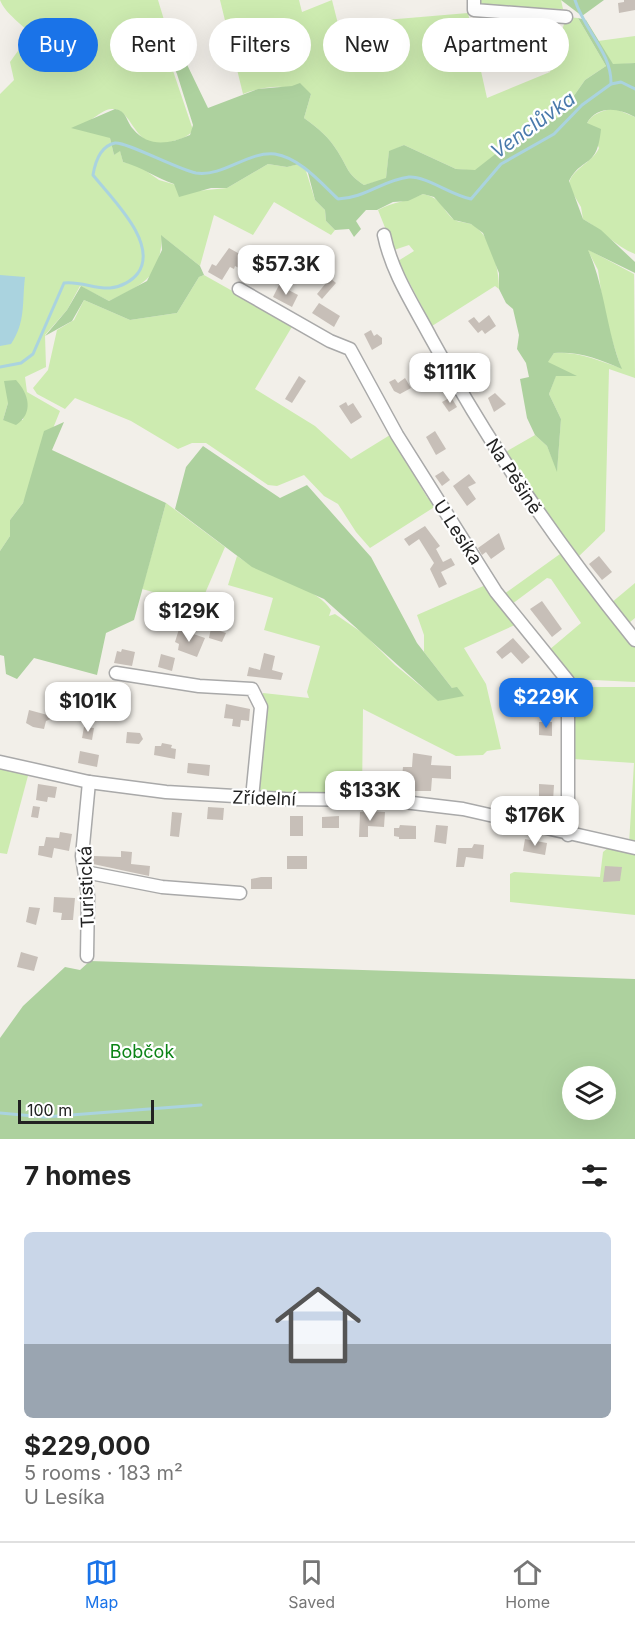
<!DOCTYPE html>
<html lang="en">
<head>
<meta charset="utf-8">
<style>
	:root { --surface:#fff; --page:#f2f2f2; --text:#222; --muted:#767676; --line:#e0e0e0; --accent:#1a73e8 }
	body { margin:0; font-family:Inter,sans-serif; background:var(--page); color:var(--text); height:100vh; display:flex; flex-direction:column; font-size:22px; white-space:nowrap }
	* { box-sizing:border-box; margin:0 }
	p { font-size:20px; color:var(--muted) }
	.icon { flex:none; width:33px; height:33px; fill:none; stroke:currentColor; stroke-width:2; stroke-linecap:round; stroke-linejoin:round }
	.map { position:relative; height:1139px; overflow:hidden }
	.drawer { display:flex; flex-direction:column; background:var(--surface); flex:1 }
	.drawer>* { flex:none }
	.banner { position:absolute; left:18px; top:18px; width:600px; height:54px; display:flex; gap:12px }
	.controls { position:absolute; left:562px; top:1066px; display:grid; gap:12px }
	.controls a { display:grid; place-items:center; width:54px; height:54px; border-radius:50%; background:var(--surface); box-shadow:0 6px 24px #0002; font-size:30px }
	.scale { position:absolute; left:18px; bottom:15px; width:136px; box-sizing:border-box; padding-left:6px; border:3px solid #222; border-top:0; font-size:16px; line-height:21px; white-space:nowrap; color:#222; -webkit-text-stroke:4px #fff; paint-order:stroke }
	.price { position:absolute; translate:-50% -51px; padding:0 14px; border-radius:12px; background:#fff; color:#222; font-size:20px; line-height:39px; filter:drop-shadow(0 2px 3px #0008) }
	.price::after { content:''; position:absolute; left:50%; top:36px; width:18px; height:14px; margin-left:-9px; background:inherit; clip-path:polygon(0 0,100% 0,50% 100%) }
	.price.current { background:var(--accent); color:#fff }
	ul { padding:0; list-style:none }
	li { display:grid; align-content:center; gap:12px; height:318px; padding:0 24px }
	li+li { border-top:2px solid var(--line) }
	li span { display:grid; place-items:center; height:186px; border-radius:9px; color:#555 }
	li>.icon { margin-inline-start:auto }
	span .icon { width:108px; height:108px; fill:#fffc; stroke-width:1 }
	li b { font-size:26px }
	h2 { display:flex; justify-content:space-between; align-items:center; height:72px; padding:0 24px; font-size:26px }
	.tag { padding:0 21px; border-radius:27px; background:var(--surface); box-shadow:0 6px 24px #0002; font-size:21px; line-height:54px }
	.tag.current { background:var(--accent); color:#fff }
	.tab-bar { display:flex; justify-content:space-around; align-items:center; height:84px; border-top:2px solid var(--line); background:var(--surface); font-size:16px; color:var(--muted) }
	.tab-bar a { display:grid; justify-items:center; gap:3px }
	.tab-bar .current { color:var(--accent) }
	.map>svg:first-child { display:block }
	.grass { fill:#cdebb0; fill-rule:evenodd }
	.forest { fill:#add19e; fill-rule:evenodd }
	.water { fill:#aad3df }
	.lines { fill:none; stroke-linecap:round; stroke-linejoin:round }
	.stream { stroke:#aad3df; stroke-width:3 }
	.building { fill:#c7bfb8 }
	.minor-casing { stroke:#a9a9a9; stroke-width:15 }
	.minor { stroke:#fff; stroke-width:12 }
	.labels { text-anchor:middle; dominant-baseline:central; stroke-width:4.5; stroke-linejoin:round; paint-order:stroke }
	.street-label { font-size:18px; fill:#222; stroke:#fff }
	.park-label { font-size:18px; fill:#0c8416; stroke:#fff }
	.water-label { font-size:20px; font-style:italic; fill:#4a7aab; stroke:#fff }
</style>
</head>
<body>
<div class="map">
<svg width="635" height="1139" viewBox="0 0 635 1139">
	<rect width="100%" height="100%" fill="#f2efe9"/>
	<!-- grass -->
	<g class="grass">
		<path d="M0 0H158L171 43 167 53 193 130C188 137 181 139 173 141 133 155 135 110 113 109 106 108 98 115 92 119L110 138 114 155 120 150 123 162 139 166 159 180 197 191 227 188 268 164 287 167 298 164 306 171 315 200 325 210 326 221 335 230 331 235 274 202 253 235 214 215 200 266 162 236C160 278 144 284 109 301L80 286 67 310 45 335 46 367 25 377 27 392 60 411 23 503 10 520V536L0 551V94L14 80 10 62 23 44 34 38C24 25 5 14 0 0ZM8 403 24 411 23 420H3Z"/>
		<path d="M220 0H299L302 12 332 0 338 24 468 13 487 98 550 72 566 17 578 18 606 66 585 80 559 117 517 137 477 171 456 169 404 145 389 152 386 179 364 185C347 174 348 168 338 152 329 137 318 128 304 118L311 94C288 84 267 85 243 94Z"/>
		<polygon points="480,0 561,0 563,9 480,7"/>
		<polygon points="635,36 635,63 613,65 598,41"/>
		<path d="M613 108 635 117V254C615 246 602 230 583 219L581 207 569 187C568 170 593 163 599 148L587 123C594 112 602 112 613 108Z"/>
		<path d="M423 194C445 199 442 212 455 220 460 223 468 222 473 225 492 237 499 269 499 289L495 286 432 326 398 261 414 251 409 245 394 250 378 210C393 202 408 201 423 194Z"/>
		<path d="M587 249 634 274 635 378 609 369 605 531 576 559 502 454 535 435 547 446 557 470 561 419 549 394 556 375 575 376 547 363 554 353C579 351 599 361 621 368L605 318 598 270Z"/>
		<polygon points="204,275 293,325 255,389 315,426 351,459 390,435 427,497 436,506 370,548 356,532 338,504 324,496 304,475 277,486 268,485 206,443 192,443 178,449 131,421 75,398 65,409 37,394 33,388 48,370 57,330 74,320 84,300 130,320 177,313 199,277"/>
		<polygon points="166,503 225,547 200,605 142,589"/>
		<polygon points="560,554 635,645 635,682 573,679 549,650 581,623 551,579 547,578 512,604 504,594"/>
		<path d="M237 556C263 576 315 585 331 610L329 616 335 614 364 634 395 665 439 701 452 688 424 652V635L417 615 488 584 517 624 464 648 486 684 501 749 487 751 483 755 456 756 363 709 362 796 257 795 263 693 309 698 307 692 320 646 264 630 273 598 228 585Z"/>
		<polygon points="635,583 635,618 629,623 611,603"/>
		<polygon points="585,687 635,687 635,844 629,844 634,763 573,759 575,693"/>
		<polygon points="0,765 29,772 7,854 0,853"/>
		<polygon points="609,847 635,850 635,915 510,902 510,874 514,872 600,877 603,852"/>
	</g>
	<!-- forest -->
	<g class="forest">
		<polygon points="561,0 604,0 582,16"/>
		<path d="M578 18 586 20 613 64 635 63V117C618 108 598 105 587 123L601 129C597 170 583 155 569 181L583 219 601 230 635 262V273L588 250C605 287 606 330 622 369 599 359 579 351 554 353L548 362 577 376H556L549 394 561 419 557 472 547 446 535 435 527 418 520 379 529 377 526 363 517 349 519 335 513 309 506 303 499 289V273L483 233 471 224 454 220 434 197 423 194 408 201 393 202 377 210H366L356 221 361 229 354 237 349 229 335 230 326 221 325 210 315 200 307 169 299 164 287 167 268 164 227 188H211L179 197 174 184C156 178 142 167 123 162L120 151 114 155 110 138 71 128 115 109C127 111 126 121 133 129 149 148 169 144 190 135L193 125 177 74 167 53 171 43 179 48 208 108 258 89 292 86 300 83 311 94 304 118C318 128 329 137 338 152 348 168 347 174 364 185L386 178 389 151 404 145 456 169 475 170 517 137 559 117 585 80 606 66Z"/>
		<polygon points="161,235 200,266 204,275 199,277 177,313 130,320 84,300 72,321 45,336 67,310 81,286 109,301 147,281 162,250"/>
		<path d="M16 380C29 394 34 413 16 425L3 420 8 403 4 381Z"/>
		<polygon points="64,422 52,450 166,503 134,620 106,633 97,675 34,658 17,679 6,674 4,656 0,655 0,551 10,536 10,520 23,503 44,431"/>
		<polygon points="203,446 280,498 307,485 371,557 417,643 452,688 457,687 464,696 438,701 324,599 252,567 175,509 186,467"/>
		<path d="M90 961 635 979V1139H0V1038L23 1006 65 967 80 970ZM573 1077H606V1110H573Z"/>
	</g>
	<!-- water -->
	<path class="water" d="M0 275 25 277C22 302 26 322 11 344L0 346Z"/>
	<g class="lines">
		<!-- stream -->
		<g class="stream">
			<path d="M575 0C584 30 612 53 611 84"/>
			<path d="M0 367 21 363 33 354 64 283C80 281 95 289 110 288 121 287 132 281 138 273 159 243 111 198 93 175 95 163 100 146 115 143 125 141 179 170 196 173 224 177 248 151 275 154 300 158 321 183 338 199 365 198 383 180 409 177 426 176 451 195 471 199L501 164 554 134 582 105 611 84 621 82 635 89"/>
			<polyline points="0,1113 45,1117 201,1105"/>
		</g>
	</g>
	<!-- building -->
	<g class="building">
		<polygon points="624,0 635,0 635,10 619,13 618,3 624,2"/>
		<polygon points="528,22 543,25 543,36 523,36 524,24"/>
		<polygon points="229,248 252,261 257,251 268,257 258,278 235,266 234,269 230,267 222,280 208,272 212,264 216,266"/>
		<polygon points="330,278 336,283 322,299 317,294"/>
		<polygon points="279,285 298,295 292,307 273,297"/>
		<polygon points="319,303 340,316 334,327 312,313"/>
		<polygon points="489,315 496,326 485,334 482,330 478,333 468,321 474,317 479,323"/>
		<polygon points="371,330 374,336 377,334 382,338 382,344 372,350 364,334"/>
		<polygon points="299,376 306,381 292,403 285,399"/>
		<polygon points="405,378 411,388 400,394 394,391 389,382 395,379 398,383"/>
		<polygon points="495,393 506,404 494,412 488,398"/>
		<polygon points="451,397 457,407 449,412 442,402"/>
		<polygon points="346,402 348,406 353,403 362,417 351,424 339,406"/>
		<polygon points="435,431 446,449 436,455 426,437"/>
		<polygon points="443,471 450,480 442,486 435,476"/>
		<polygon points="469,474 476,483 468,487 476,499 467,506 453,486"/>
		<polygon points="425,526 440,546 436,549 443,562 451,558 455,565 441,572 447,584 439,588 430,569 434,563 419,539 409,546 404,539"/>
		<polygon points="499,533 505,549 491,559 486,552 482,555 478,548"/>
		<polygon points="599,556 612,572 602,580 589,564"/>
		<polygon points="542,601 562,629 552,637 530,609"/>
		<polygon points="211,628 226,633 222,642 209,638"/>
		<polygon points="179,629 205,638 197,657 178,650 179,644 175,642"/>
		<polygon points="513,638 530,657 522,664 511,652 502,659 496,652"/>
		<polygon points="122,649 135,652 132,666 114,663 117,651 121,652"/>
		<polygon points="264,653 275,656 272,670 283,673 281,680 247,676 249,667 260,670"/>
		<polygon points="161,654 175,658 172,671 158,667"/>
		<polygon points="226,704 250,709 249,721 241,720 240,727 232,726 233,719 224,718"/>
		<polygon points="29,710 55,717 46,721 44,729 33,727 26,723"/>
		<polygon points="539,722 552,722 552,736 539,735"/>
		<polygon points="84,727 94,728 92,740 82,738"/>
		<polygon points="127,732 140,733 143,739 139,744 126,743"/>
		<polygon points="162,743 172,745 171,748 176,749 175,759 154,755 155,746 161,746"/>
		<polygon points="80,751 99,755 97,767 78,763"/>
		<polygon points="413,753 432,756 431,765 451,766 451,779 432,778 431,791 404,791 405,788 401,788 403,767 412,767"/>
		<polygon points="188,763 210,765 209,776 187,773"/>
		<polygon points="38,784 57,787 55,798 48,797 47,802 36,800"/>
		<polygon points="539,784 554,785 553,801 539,801"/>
		<polygon points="33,806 40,807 38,818 31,817"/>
		<polygon points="208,807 224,808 223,820 207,819"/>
		<polygon points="367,811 385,812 384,827 368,826 368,837 359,837 360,812"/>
		<polygon points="172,812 182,813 179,837 170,836"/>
		<rect x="290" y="816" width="13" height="20"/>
		<polygon points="339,816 339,828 322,828 322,817"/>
		<polygon points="400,825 416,826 416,839 399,839 399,837 394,836 394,828 399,828"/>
		<polygon points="436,825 448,826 446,844 434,842"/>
		<polygon points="60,832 72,834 69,851 54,848 52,858 38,855 39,846 44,846 46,837 59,838"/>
		<polygon points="525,839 547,843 545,855 523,851"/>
		<polygon points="474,844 484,845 483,859 466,857 464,867 456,867 458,848 472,848"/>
		<polygon points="121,851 132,852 131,864 150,866 149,876 93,864 94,856 121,857"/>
		<rect x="287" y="856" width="20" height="13"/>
		<polygon points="605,866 622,867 620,881 603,882"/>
		<polygon points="261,877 272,877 272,889 251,889 251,879"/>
		<polygon points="54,897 75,898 73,920 61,920 62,913 53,912"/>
		<polygon points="29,907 40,908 36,925 26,922"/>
		<polygon points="21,952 38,957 34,971 17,967"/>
	</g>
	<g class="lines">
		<defs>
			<g id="minor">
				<polyline points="474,0 474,10 566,17"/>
				<path d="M384 235C392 273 413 304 431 338 491 448 556 542 635 640"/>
				<polyline points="239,289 330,341 350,349 397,435 496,592 568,681 568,835"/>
				<polyline points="116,673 199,686 252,689 261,707 252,798"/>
				<polyline points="0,762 89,782 166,792 285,799 387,800 463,809 635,848"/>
				<polyline points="85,872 162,887 240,893"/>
				<polyline points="87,956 88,896 82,856 89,782"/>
			</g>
		</defs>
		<!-- minor casing -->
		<use href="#minor" class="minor-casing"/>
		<!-- minor -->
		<use href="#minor" class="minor"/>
	</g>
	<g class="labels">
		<!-- street labels -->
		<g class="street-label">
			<text transform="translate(514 476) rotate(57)">Na Pěšině</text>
			<text transform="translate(458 532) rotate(57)">U Lesíka</text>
			<text transform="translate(264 798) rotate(2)">Zřídelní</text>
			<text transform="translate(86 887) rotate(-92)">Turistická</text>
		</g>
		<!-- park labels -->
		<g class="park-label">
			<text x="142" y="1051">Bobčok</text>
		</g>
		<!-- water labels -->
		<g class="water-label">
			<text transform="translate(533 125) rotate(-36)">Venclůvka</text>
		</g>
	</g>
</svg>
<div class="controls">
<a><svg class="icon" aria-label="layers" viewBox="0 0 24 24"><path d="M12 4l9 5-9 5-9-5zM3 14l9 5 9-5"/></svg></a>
</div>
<div class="scale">100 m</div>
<b class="price" style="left:286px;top:296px">$57.3K</b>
<b class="price" style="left:450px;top:404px">$111K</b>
<b class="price" style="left:189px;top:643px">$129K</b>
<b class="price current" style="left:546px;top:729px">$229K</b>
<b class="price" style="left:88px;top:733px">$101K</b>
<b class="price" style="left:370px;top:822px">$133K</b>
<b class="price" style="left:535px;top:847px">$176K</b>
<div class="banner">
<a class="tag current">Buy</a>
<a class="tag">Rent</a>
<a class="tag">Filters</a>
<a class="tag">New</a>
<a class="tag">Apartment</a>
</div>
</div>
<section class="drawer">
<h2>7 homes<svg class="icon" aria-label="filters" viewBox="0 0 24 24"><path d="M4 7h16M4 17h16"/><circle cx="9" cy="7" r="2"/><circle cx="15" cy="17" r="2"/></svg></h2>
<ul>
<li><span style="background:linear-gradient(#c9d6e8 60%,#9aa5b1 0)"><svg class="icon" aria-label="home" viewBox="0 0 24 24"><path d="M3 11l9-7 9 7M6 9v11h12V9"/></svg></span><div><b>$229,000</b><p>5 rooms · 183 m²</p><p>U Lesíka</p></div></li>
</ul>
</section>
<nav class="tab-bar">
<a class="current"><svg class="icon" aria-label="map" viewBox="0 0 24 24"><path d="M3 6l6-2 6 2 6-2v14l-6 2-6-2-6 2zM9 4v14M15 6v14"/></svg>Map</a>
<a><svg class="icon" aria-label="saved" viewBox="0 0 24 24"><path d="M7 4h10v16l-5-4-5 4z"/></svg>Saved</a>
<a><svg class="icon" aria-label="home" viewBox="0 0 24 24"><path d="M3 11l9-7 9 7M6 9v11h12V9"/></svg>Home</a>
</nav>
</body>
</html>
